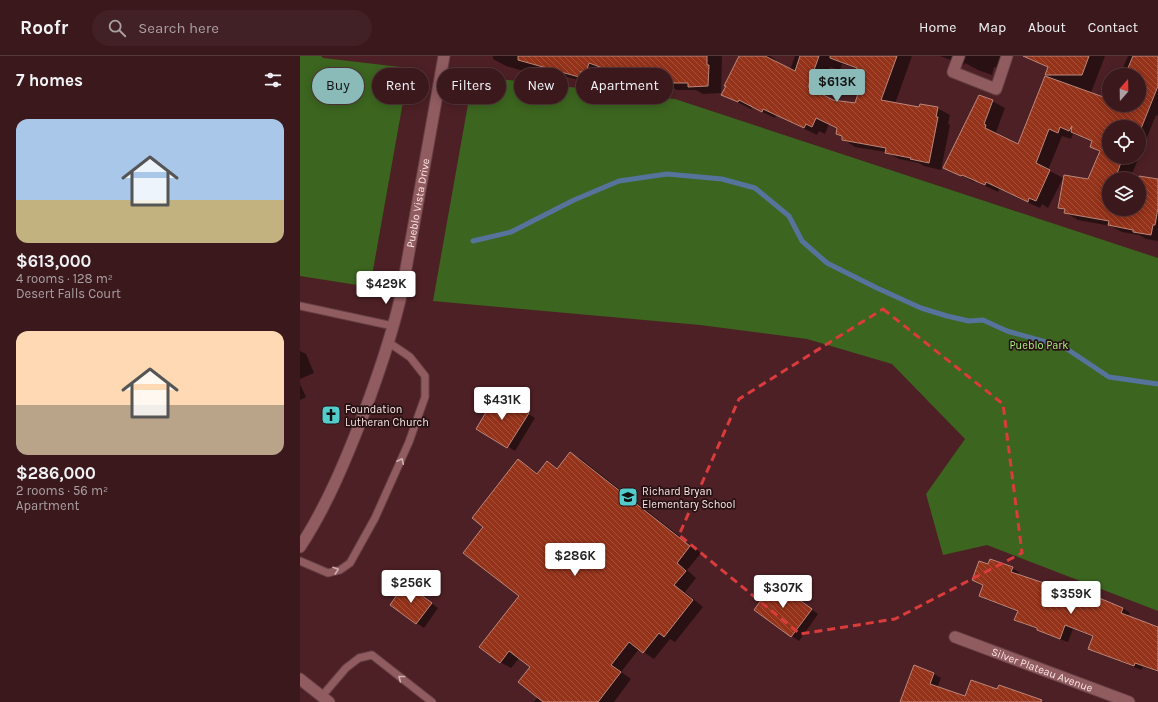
<!DOCTYPE html>
<html lang="en">
<head>
<meta charset="utf-8">
<style>
	:root { --surface:#3a181c; --page:#412125; --text:#f1f3f6; --muted:#aba0a3; --line:#54373b; --accent:#8bbbb9 }
	body { margin:0; font-family:Karla,sans-serif; background:var(--page); color:var(--text); height:100vh; display:flex; flex-direction:column; font-size:15px; white-space:nowrap }
	* { box-sizing:border-box; margin:0 }
	p { font-size:13px; color:var(--muted) }
	.icon { flex:none; width:22px; height:22px; fill:none; stroke:currentColor; stroke-width:2; stroke-linecap:round; stroke-linejoin:round }
	.map { position:relative; flex:1; overflow:hidden }
	.drawer { display:flex; flex-direction:column; background:var(--surface); width:300px }
	.drawer>* { flex:none }
	.top-card { position:absolute; left:12px; top:12px; width:380px; height:36px; display:flex; gap:8px }
	.needle { width:26px; rotate:20deg }
	.tools { position:absolute; left:802px; top:12px; display:grid; gap:8px }
	.tools a { display:grid; place-items:center; width:44px; height:44px; border-radius:50%; background:var(--surface); box-shadow:0 2px 10px #0003,0 0 0 1px var(--line); font-size:20px }
	.price { position:absolute; translate:-50% -34px; padding:0 9px; border-radius:4px; background:#fff; color:#222; font-size:13px; line-height:26px; filter:drop-shadow(0 1px 2px #0008) }
	.price::after { content:''; position:absolute; left:50%; top:24px; width:12px; height:9px; margin-left:-6px; background:inherit; clip-path:polygon(0 0,100% 0,50% 100%) }
	.price.current { background:var(--accent); color:#111 }
	ul { padding:0; list-style:none }
	li { display:grid; align-content:center; gap:8px; height:212px; padding:0 16px }
	li span { display:grid; place-items:center; height:124px; border-radius:12px; color:#555 }
	li>.icon { margin-inline-start:auto }
	span .icon { width:72px; height:72px; fill:#fffc; stroke-width:1 }
	li b { font-size:17px }
	h2 { display:flex; justify-content:space-between; align-items:center; height:48px; padding:0 16px; font-size:17px }
	.chip { padding:0 14px; border-radius:18px; background:var(--surface); box-shadow:0 2px 10px #0003,0 0 0 1px var(--line); font-size:14px; line-height:36px }
	.chip.current { background:var(--accent); color:#111 }
	header { display:flex; align-items:center; gap:24px; box-sizing:border-box; height:56px; padding:0 20px; background:var(--surface); border-bottom:1px solid var(--line) }
	header strong { font-size:19px }
	nav { display:flex; gap:22px; margin-inline-start:auto; font-size:14px }
	.search { width:280px; height:36px; background:var(--page); display:flex; align-items:center; gap:10px; box-sizing:border-box; padding:0 14px; border-radius:22px; color:var(--muted); font-size:15px }
	main { display:flex; flex:1; min-height:0 }
	.map>svg:first-child { display:block }
	.park { fill:#3c651f }
	.shadow { fill:#0007; fill-rule:evenodd }
	.lines { fill:none; stroke-linecap:round; stroke-linejoin:round }
	.stream { stroke:#56739b; stroke-width:5 }
	.building { fill:url(#building-back-hatch); stroke:#bc877a }
	.service-casing { stroke:#664046; stroke-width:9 }
	.minor-casing { stroke:#664046; stroke-width:13 }
	.tertiary-casing { stroke:#664046; stroke-width:13 }
	.service { stroke:#905c60; stroke-width:7 }
	.minor { stroke:#905c60; stroke-width:11 }
	.tertiary { stroke:#905c60; stroke-width:11 }
	.oneway { stroke:#d1aeb0 }
	.marked { fill:none; stroke:#da3b3b; stroke-width:3; stroke-dasharray:8 5; stroke-linejoin:round }
	.labels { text-anchor:middle; dominant-baseline:central; stroke-width:3.5; stroke-linejoin:round; paint-order:stroke }
	.street-label { font-size:11px; fill:#fde4e5; stroke:#261113 }
	.park-label { font-size:11px; fill:#abf37e; stroke:#261113 }
	.poi-label { font-size:11px; fill:#fde4e5; stroke:#261113; text-anchor:start }
</style>
</head>
<body>
<header>
<strong>Roofr</strong>
<div class="search"><svg class="icon" aria-label="search" viewBox="0 0 24 24"><circle cx="10" cy="10" r="6"/><path d="M15 15l6 6"/></svg>Search here</div>
<nav><a>Home</a><a>Map</a><a>About</a><a>Contact</a></nav>
</header>
<main>
<section class="drawer">
<h2>7 homes<svg class="icon" aria-label="filters" viewBox="0 0 24 24"><path d="M4 7h16M4 17h16"/><circle cx="9" cy="7" r="2"/><circle cx="15" cy="17" r="2"/></svg></h2>
<ul>
<li><span style="background:linear-gradient(#a9c7e8 65%,#c2b280 0)"><svg class="icon" aria-label="home" viewBox="0 0 24 24"><path d="M3 11l9-7 9 7M6 9v11h12V9"/></svg></span><div><b>$613,000</b><p>4 rooms · 128 m²</p><p>Desert Falls Court</p></div></li>
<li><span style="background:linear-gradient(#ffd9b3 60%,#b9a48a 0)"><svg class="icon" aria-label="home" viewBox="0 0 24 24"><path d="M3 11l9-7 9 7M6 9v11h12V9"/></svg></span><div><b>$286,000</b><p>2 rooms · 56 m²</p><p>Apartment</p></div></li>
</ul>
</section>
<div class="map">
<svg width="858" height="646" viewBox="0 0 858 646">
	<defs>
		<pattern id="building-back-hatch" width="6" height="6" patternUnits="userSpaceOnUse"><rect width="6" height="6" fill="#94321a"/><path d="M-1 5l2 2M0 0l6 6M5-1l2 2" fill="none" stroke="#a4503b"/></pattern>
	</defs>
	<rect width="100%" height="100%" fill="#4d2025"/>
	<!-- park -->
	<g class="park">
		<polygon points="0,0 21,0 23,2 109,12 70,231 0,220"/>
		<polygon points="173,20 375,43 858,202 858,555 687,489 643,499 626,438 665,383 592,308 507,283 400,269 133,245"/>
	</g>
	<!-- shadow -->
	<g class="shadow">
		<polygon points="193,0 422,0 421,37 403,38 396,34 377,34 368,29 332,29 313,18 303,14 300,24 294,22 293,28 249,16 248,19 224,13 223,15 206,10 193,3"/>
		<path d="M440 0H470L476 4 475 6 490 14 495 0H612L595 48 620 52H637L650 59 648 68 650 69 641 114 624 110 619 107 599 103 586 96 555 91 543 83V81L537 78 538 73 529 68 525 78 519 75 517 79 476 59 475 62 452 51 451 53 435 45 423 38ZM542 8 557 13V15L565 20 556 49 532 45 521 39 530 11 540 14Z"/>
		<polygon points="640,0 705,0 700,13 694,11 692,19 678,14 665,7 664,9"/>
		<path d="M748 0H805L791 37 809 44V49H839V19H820L828 0H858V60L856 59 839 101V71H809V101H839L831 120 858 124V185L846 183 839 179 822 176 811 170 778 164 766 157V155L759 152 789 125 800 96 791 90 793 86 773 78 771 83 762 80 748 114 763 122 748 152 742 148 740 152 699 133 698 136 675 125 674 126 645 111 692 45 705 52 696 76 698 77 697 79 719 90 749 11ZM809 123H839V153H809Z"/>
		<polygon points="0,295 6,298 14,317 0,323"/>
		<polygon points="0,328 6,341 0,344"/>
		<polygon points="198,339 235,362 215,395 177,372"/>
		<polygon points="270,397 281,403 401,497 387,514 396,522 385,536 403,551 375,586 370,583 354,603 339,593 321,616 331,623 314,646 234,646 238,641 231,611 219,602 211,612 200,606 220,540 185,471 218,405 229,411 238,418 247,406 258,413"/>
		<polygon points="689,510 712,512 719,516 718,519 747,529 754,533 753,535 789,548 792,541 823,552 830,557 828,561 858,572 858,616 843,611 841,614 796,596 789,592 793,581 773,573 768,586 745,578 738,573 723,568 716,564 718,556 687,544 680,540 684,529 673,524"/>
		<polygon points="475,527 518,558 499,585 455,554"/>
		<polygon points="113,533 138,552 124,572 91,549"/>
		<polygon points="614,611 634,618 641,622 637,632 666,641 724,646 601,646"/>
	</g>
	<g class="lines">
		<!-- stream -->
		<polyline class="stream" points="173,185 211,176 274,144 319,125 367,118 422,123 455,132 489,160 502,185 527,207 577,232 621,252 647,260 669,265 683,264 707,275 764,291 809,321 858,328"/>
	</g>
	<!-- building -->
	<g class="building">
		<polygon points="218,0 407,0 407,9 409,9 408,30 388,31 388,27 362,27 362,22 318,22 318,18 311,18 311,15 289,7 286,17 281,15 279,21 218,4"/>
		<polygon points="439,0 465,0 495,15 500,0 519,0 508,31 533,44 555,47 564,19 555,16 557,12 530,2 530,0 597,0 581,44 619,51 620,48 638,51 636,61 638,61 629,107 610,103 611,102 585,97 586,92 542,84 542,80 536,78 537,72 516,62 512,71 506,68 504,72 463,53 462,56 439,44 438,46 421,39 426,30 424,30"/>
		<polygon points="723,0 789,0 782,19 745,19 748,11"/>
		<polygon points="833,0 858,0 858,30 840,75 839,71 809,71 809,101 823,101 815,123 809,123 809,153 839,153 839,120 858,123 858,152 855,169 853,169 851,179 833,176 833,174 808,169 809,165 764,157 765,153 758,152 764,119 788,123 800,95 790,91 792,85 771,76 772,70 769,75 760,71 758,77 749,73 736,107 750,114 736,145 729,142 728,146 686,126 685,129 662,119 661,120 643,112 679,39 693,44 684,68 686,69 685,72 718,88 745,20 809,43 809,49 839,49 839,19 825,19"/>
		<polygon points="197,338 229,357 207,392 176,373"/>
		<polygon points="270,396 390,490 377,507 386,515 374,529 393,544 364,581 359,577 343,597 329,586 311,609 321,616 298,646 243,646 218,626 230,611 209,595 200,607 179,591 219,540 163,497 183,471 172,462 218,403 237,418 247,405 257,413"/>
		<polygon points="690,503 713,511 711,516 747,528 746,531 789,547 792,539 823,552 821,557 858,571 858,615 835,607 834,610 788,593 793,580 765,569 760,583 737,574 737,572 714,564 718,555 679,540 683,529 672,524 679,505 688,508"/>
		<polygon points="474,526 512,553 491,581 454,554"/>
		<polygon points="105,527 132,547 116,568 90,549"/>
		<polygon points="614,609 634,617 630,628 665,640 671,624 697,633 699,629 742,644 741,646 600,646"/>
	</g>
	<g class="lines">
		<defs>
			<g id="service">
				<polyline points="0,250 93,270"/>
				<polyline points="0,505 28,517 40,514 50,507 75,462 109,386 125,341 125,320 110,301 88,286"/>
				<polyline points="22,640 46,612 59,602 72,599 132,646"/>
			</g>
			<g id="minor">
				<polyline points="659,0 653,16 696,33 707,0"/>
				<path id="s1" d="M655 581 829 646"/>
			</g>
			<g id="tertiary">
				<path id="s2" d="M0 491C27 450 46 403 64 357 79 317 93 276 102 235L144 0"/>
				<polyline points="0,623 29,646"/>
			</g>
		</defs>
		<!-- service casing -->
		<use href="#service" class="service-casing"/>
		<!-- minor casing -->
		<use href="#minor" class="minor-casing"/>
		<!-- tertiary casing -->
		<use href="#tertiary" class="tertiary-casing"/>
		<!-- service -->
		<use href="#service" class="service"/>
		<!-- minor -->
		<use href="#minor" class="minor"/>
		<!-- tertiary -->
		<use href="#tertiary" class="tertiary"/>
	</g>
	<!-- one-way arrows -->
	<defs><path id="oneway-chevron" d="M-2-3.5L2.5 0L-2 3.5" fill="none" stroke-width="1.6" stroke-linecap="round" stroke-linejoin="round"/></defs>
	<g class="oneway">
		<use href="#oneway-chevron" transform="translate(101 405) rotate(-65)"/>
		<use href="#oneway-chevron" transform="translate(36 514) rotate(-19)"/>
		<use href="#oneway-chevron" transform="translate(101 622) rotate(-142)"/>
	</g>
	<!-- marked area -->
	<path class="marked" d="M583 253 703 348 722 497 595 563 500 578 379 479 439 343Z"/>
	<!-- icons -->
	<defs>
		<symbol id="church-square" viewBox="-11 -11 22 22"><rect x="-9" y="-9" width="18" height="18" rx="4" fill="#52cdcc" stroke="#261113"/><path d="M-1.2-6h2.4v3.5h3.3v2.4h-3.3V6h-2.4V-.1h-3.3v-2.4h3.3Z" fill="#111"/></symbol>
		<symbol id="school-square" viewBox="-11 -11 22 22"><rect x="-9" y="-9" width="18" height="18" rx="4" fill="#52cdcc" stroke="#261113"/><path d="M0-5L7-2L0 1L-7-2ZM-4 1L0 2.5L4 1V4Q0 6-4 4Z" fill="#111"/></symbol>
	</defs>
	<g fill-rule="evenodd">
		<use href="#church-square" x="20" y="348" width="22" height="22"/>
		<use href="#school-square" x="317" y="430" width="22" height="22"/>
	</g>
	<g class="labels">
		<!-- street labels -->
		<g class="street-label">
			<text stroke="none"><textPath href="#s2" startOffset="366">Pueblo Vista Drive</textPath></text>
			<text stroke="none"><textPath href="#s1" startOffset="93">Silver Plateau Avenue</textPath></text>
		</g>
		<!-- park labels -->
		<g class="park-label">
			<text x="739" y="289">Pueblo Park</text>
		</g>
		<!-- poi labels -->
		<g class="poi-label">
			<text x="45" y="353">Foundation<tspan x="45" dy="13">Lutheran Church</tspan></text>
			<text x="342" y="435">Richard Bryan<tspan x="342" dy="13">Elementary School</tspan></text>
		</g>
	</g>
</svg>
<div class="tools">
<a><svg class="needle" viewBox="-14 -14 28 28"><path d="M0-13l5 13h-10z" fill="#e53935"/><path d="M0 13l5-13h-10z" fill="#aba0a3"/></svg></a>
<a><svg class="icon" aria-label="locate" viewBox="0 0 24 24"><circle cx="12" cy="12" r="6"/><path d="M12 2v4M12 18v4M2 12h4M18 12h4"/></svg></a>
<a><svg class="icon" aria-label="layers" viewBox="0 0 24 24"><path d="M12 4l9 5-9 5-9-5zM3 14l9 5 9-5"/></svg></a>
</div>
<b class="price current" style="left:537px;top:47px">$613K</b>
<b class="price" style="left:86px;top:249px">$429K</b>
<b class="price" style="left:202px;top:365px">$431K</b>
<b class="price" style="left:275px;top:521px">$286K</b>
<b class="price" style="left:111px;top:548px">$256K</b>
<b class="price" style="left:483px;top:553px">$307K</b>
<b class="price" style="left:771px;top:559px">$359K</b>
<div class="top-card">
<a class="chip current">Buy</a>
<a class="chip">Rent</a>
<a class="chip">Filters</a>
<a class="chip">New</a>
<a class="chip">Apartment</a>
</div>
</div>
</main>
</body>
</html>
